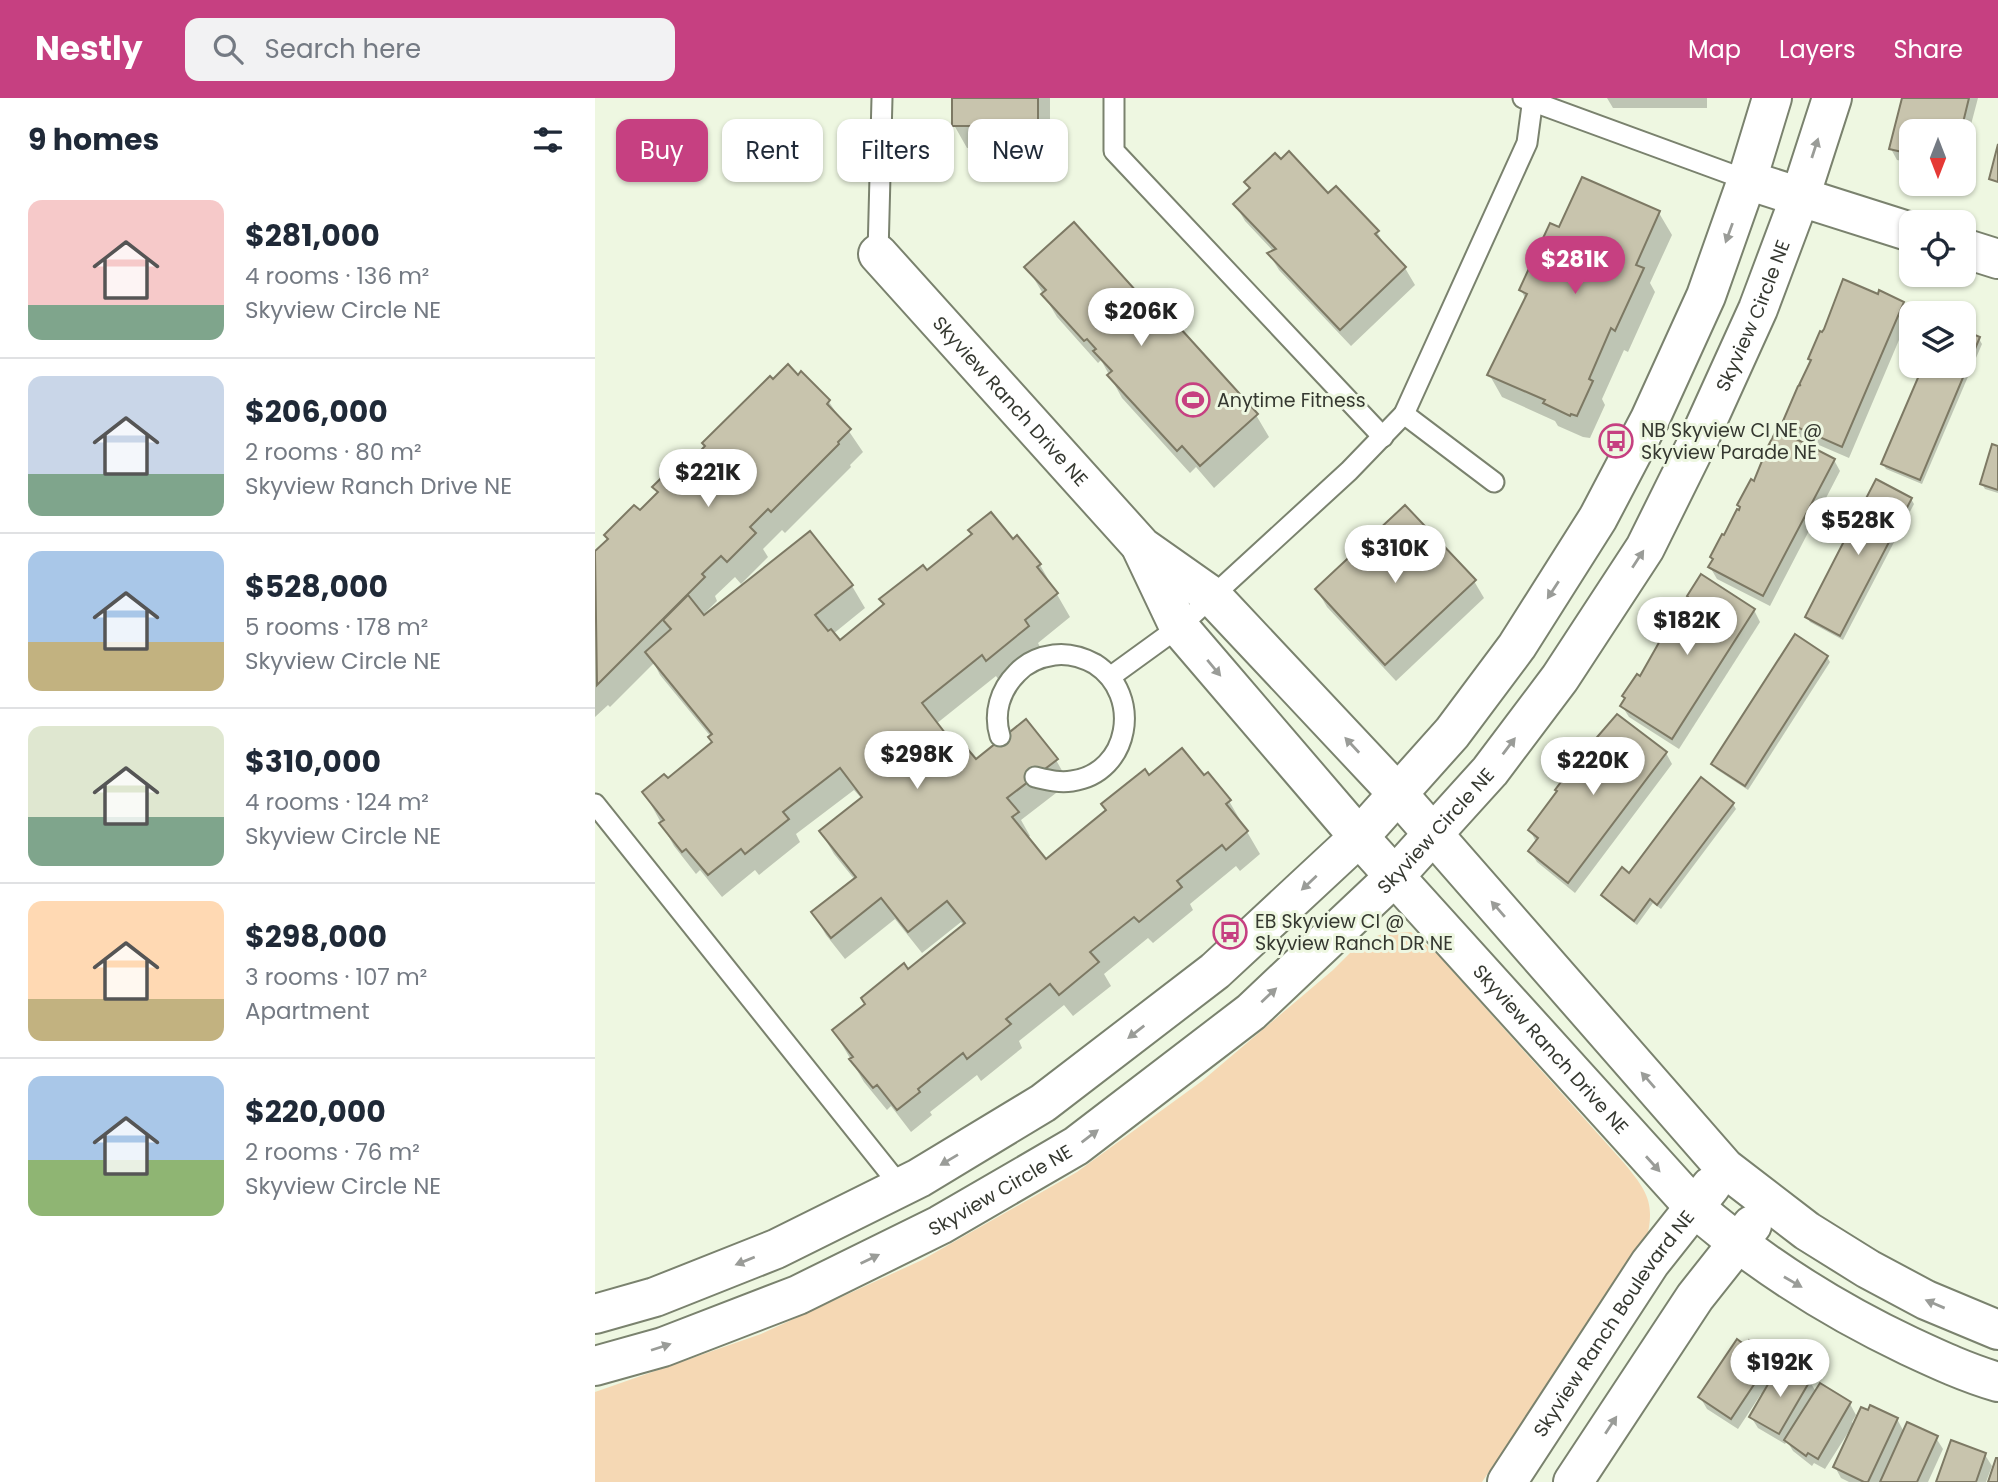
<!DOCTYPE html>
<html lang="en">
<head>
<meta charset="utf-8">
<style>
	:root { --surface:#fff; --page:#f2f2f3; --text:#1f2937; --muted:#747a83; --line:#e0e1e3; --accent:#c64081 }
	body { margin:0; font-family:Poppins,sans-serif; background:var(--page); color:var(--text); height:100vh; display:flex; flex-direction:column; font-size:26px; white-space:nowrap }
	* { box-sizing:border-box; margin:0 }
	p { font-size:23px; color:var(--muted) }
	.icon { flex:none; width:38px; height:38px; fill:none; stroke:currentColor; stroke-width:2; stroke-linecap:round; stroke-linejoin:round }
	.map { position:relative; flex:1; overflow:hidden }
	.panel { display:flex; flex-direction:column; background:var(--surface); width:595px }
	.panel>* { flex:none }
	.hud { position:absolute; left:21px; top:21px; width:665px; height:63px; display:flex; gap:14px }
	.needle { width:46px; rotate:180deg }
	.fabs { position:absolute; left:1304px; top:21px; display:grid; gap:14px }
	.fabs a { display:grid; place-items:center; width:77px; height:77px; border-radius:14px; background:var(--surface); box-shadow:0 2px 5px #0004; font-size:35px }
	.price { position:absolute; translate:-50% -60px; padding:0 16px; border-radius:24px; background:#fff; color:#222; font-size:23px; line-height:46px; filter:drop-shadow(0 2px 4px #0008) }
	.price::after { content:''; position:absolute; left:50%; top:42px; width:21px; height:16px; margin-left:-10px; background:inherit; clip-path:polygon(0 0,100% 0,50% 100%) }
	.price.selected { background:var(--accent); color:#fff }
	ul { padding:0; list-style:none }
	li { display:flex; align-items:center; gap:21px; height:175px; padding:0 28px }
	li+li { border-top:2px solid var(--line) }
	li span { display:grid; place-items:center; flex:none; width:196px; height:140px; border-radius:14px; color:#555 }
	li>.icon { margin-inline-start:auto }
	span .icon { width:84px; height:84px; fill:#fffc; stroke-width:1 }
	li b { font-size:30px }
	h2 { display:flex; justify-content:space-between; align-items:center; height:84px; padding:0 28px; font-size:30px }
	.chip { padding:0 24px; border-radius:14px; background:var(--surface); box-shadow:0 2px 5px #0004; font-size:24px; line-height:63px }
	.chip.selected { background:var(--accent); color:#fff }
	header { display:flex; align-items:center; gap:42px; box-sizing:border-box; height:98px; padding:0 35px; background:var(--accent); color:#fff }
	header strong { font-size:33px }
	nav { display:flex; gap:38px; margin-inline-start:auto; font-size:24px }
	.search { width:490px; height:63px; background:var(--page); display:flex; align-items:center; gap:18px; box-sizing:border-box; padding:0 24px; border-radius:14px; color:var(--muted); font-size:26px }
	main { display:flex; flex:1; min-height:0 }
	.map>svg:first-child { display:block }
	.green { fill:#f5d8b4 }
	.shadow { fill:#0003 }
	.building { fill:#c8c4ad; stroke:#7d7964; stroke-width:2 }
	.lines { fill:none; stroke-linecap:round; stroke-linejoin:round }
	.lane-casing { stroke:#7a826e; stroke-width:23 }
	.street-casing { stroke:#7a826e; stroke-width:42 }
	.secondary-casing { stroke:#7a826e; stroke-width:42 }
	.lane { stroke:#fff; stroke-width:19 }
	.street { stroke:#fff; stroke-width:38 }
	.secondary { stroke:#fff; stroke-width:38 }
	.oneway { fill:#9a9c98 }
	.labels { text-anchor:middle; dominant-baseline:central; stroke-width:6; stroke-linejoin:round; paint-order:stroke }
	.street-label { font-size:19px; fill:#353830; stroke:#eef7e1 }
	.poi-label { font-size:19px; fill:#353830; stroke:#eef7e1; text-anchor:start }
</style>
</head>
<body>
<header>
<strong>Nestly</strong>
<div class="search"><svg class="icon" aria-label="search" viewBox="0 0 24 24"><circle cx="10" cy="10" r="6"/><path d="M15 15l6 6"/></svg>Search here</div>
<nav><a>Map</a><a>Layers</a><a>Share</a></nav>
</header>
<main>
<section class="panel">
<h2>9 homes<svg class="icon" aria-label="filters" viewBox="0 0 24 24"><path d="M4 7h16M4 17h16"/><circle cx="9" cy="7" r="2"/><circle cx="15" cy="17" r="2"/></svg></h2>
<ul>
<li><span style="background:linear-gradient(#f6c9c9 75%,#7fa58c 0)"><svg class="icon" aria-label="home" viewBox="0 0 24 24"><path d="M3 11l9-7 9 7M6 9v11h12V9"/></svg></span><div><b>$281,000</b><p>4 rooms · 136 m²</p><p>Skyview Circle NE</p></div></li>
<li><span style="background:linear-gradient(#c9d6e8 70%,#7fa58c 0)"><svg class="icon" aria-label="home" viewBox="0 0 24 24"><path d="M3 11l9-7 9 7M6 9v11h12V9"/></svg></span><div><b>$206,000</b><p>2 rooms · 80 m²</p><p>Skyview Ranch Drive NE</p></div></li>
<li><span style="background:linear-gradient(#a9c7e8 65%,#c2b280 0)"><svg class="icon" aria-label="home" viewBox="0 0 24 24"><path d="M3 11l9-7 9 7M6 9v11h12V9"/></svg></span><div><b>$528,000</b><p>5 rooms · 178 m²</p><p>Skyview Circle NE</p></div></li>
<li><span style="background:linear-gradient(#dfe7d0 65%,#7fa58c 0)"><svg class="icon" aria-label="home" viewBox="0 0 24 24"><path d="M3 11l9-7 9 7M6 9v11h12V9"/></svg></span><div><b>$310,000</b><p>4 rooms · 124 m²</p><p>Skyview Circle NE</p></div></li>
<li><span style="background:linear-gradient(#ffd9b3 70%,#c2b280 0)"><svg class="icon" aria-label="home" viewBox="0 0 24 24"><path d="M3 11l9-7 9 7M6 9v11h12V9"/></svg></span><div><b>$298,000</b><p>3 rooms · 107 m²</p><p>Apartment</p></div></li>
<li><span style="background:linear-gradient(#a9c7e8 60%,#8fb573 0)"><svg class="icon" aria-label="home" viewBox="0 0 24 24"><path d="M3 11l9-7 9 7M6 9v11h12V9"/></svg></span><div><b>$220,000</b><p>2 rooms · 76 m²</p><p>Skyview Circle NE</p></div></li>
</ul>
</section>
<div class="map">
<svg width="1403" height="1384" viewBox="0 0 1403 1384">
	<rect width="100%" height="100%" fill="#eef7e1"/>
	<!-- green -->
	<path class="green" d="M816 834 843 857 1029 1065C1052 1093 1061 1105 1051 1143L887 1384H0V1294L166 1236 327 1162 482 1074 607 983 738 872 765 845 787 836Z"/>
	<!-- shadow -->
	<g class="shadow">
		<polygon points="359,0 455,0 455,50 441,50 441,63 410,63 399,50 372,50 359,27"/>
		<polygon points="1012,0 1112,0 1112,10 1018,10"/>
		<polygon points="1308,0 1383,0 1368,57 1368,33 1316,33 1316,65 1302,62 1296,51"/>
		<polygon points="652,84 733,98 782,134 792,151 810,170 820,187 756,248 684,172 674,156 679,154 650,123 640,106 656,91"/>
		<polygon points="1064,115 1077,137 1055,185 1060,194 1033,254 1029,252 1007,301 1010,307 995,340 988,339 963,328 960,323 907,299 894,276 931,202 926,192 965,132"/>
		<polygon points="432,169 569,227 661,317 674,339 619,390 601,369 595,375 527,300 506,262 503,265 462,219"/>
		<polygon points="1284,198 1308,205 1315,216 1254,360 1196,335 1190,323 1217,264 1215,261"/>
		<polygon points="1384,241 1387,246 1327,386 1291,371 1288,366 1330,268 1368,268"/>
		<polygon points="206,276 234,304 268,354 255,367 256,369 190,435 187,432 168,451 173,459 146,486 140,479 120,498 122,503 103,522 257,488 270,510 238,536 244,544 332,474 417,443 445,467 475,519 443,545 446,551 405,584 401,578 341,626 364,655 381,664 461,662 474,685 426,722 435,738 432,740 450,763 554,679 608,679 612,676 634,703 665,756 645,773 641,768 595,806 598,812 558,845 553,840 509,876 516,888 478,918 469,907 424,943 427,950 386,983 382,977 335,1014 337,1017 316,1034 296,1008 292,1012 269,984 239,933 369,828 366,824 327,855 300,821 250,861 231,837 218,815 260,782 239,756 226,734 267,701 259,692 201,736 205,744 164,777 160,772 127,799 105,772 101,776 79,748 49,694 72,683 119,645 116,639 65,577 59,565 15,609 13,607 0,619 0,456 63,396 59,389 92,369 178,283 203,279"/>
		<polygon points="1398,348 1403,350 1403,395 1390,391 1387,386"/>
		<polygon points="1239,362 1245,373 1175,508 1122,481 1115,469 1119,463 1117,459 1146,411 1144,407 1159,385"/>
		<polygon points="1316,401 1319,406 1248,542 1215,524 1212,519"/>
		<polygon points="879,483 889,500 801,583 732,509 722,492"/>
		<polygon points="1159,512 1165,524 1084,651 1034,619 1027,608"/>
		<polygon points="1232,559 1235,564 1153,692 1121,671 1118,666"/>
		<polygon points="1071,655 1077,666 980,795 942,764 935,753 941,744 935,732 980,673"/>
		<polygon points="1138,706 1141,711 1066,811 1058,805 1042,827 1011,802 1008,797 1034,777"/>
		<polygon points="1176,1259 1184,1271 1200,1281 1214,1282 1221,1294 1255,1306 1261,1317 1257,1324 1259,1328 1302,1321 1309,1334 1341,1340 1348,1351 1333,1384 1254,1384 1246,1380 1240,1369 1258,1331 1256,1330 1230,1371 1219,1365 1217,1368 1198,1353 1192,1343 1190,1346 1163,1330 1156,1319 1168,1297 1166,1296 1143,1331 1112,1311 1105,1299"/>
		<polygon points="1390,1357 1397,1368 1391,1384 1343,1384"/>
	</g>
	<!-- building -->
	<g class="building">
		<polygon points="357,0 443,0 443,28 429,28 429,41 396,41 396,33 388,33 388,28 357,28"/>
		<polygon points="1307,0 1374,0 1366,33 1316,33 1316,56 1294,51"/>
		<polygon points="1403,46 1403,84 1394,81"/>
		<polygon points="694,53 733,95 741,88 784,133 780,136 811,169 745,232 672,155 681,151 638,106 655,90 649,84 680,55 686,61"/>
		<polygon points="987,79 1065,113 1041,167 1049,170 1020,233 1016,230 994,281 998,283 982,318 976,316 975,318 948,305 950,302 892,277 932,196 924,192 955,125 964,129"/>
		<polygon points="479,124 569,224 575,219 663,316 605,368 587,348 582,353 512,277 517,273 498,253 501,251 492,241 489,243 446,196 451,192 429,169"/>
		<polygon points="1248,181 1283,196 1284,192 1309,204 1247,349 1188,323 1203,288 1206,287 1204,287 1216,262 1213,261 1225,233 1227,234 1229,231"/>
		<polygon points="1368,232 1385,239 1325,382 1286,366 1328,268 1368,268"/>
		<polygon points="193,266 203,277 206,273 235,302 232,306 256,331 243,344 244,346 176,414 173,411 155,429 161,435 132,464 126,458 107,476 110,479 2,587 0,453 13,441 9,437 39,407 45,412 63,394 57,389 86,361 92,367 110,348 107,345 175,278 178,281"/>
		<polygon points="1182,331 1240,361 1168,498 1113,469 1118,461 1115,459 1127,436 1129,437 1142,411 1144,412 1145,409 1142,407 1156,381 1159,383 1160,380 1169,358 1171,359 1173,356 1170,354"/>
		<polygon points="1397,346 1403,348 1403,392 1385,386"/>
		<polygon points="1281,381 1317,400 1245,538 1210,519"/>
		<polygon points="810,407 881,482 790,567 720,491"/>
		<polygon points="396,414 418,441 422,437 446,466 442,469 463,495 430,522 434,528 391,563 387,557 327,605 364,653 370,648 381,661 431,621 463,661 412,700 424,714 417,719 451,761 511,712 506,706 550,671 554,677 587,650 609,677 613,674 636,702 631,706 653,733 631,752 627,747 582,783 587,789 544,824 539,819 495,854 504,864 464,897 455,886 411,921 416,926 372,961 368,955 323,991 325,994 302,1012 282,987 278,990 254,961 258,959 237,932 270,906 266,900 309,865 313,871 370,825 352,803 313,834 286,800 236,840 216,814 261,779 224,733 267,699 245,670 188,714 194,721 150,756 146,751 113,777 91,751 87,754 64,725 69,722 47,694 69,676 73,680 117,644 113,639 117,636 50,554 76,531 68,522 93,497 109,517 215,433 258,487 220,517 233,533 236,531 245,542 289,506 284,501 328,467 332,472 377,436 373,432"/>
		<polygon points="1106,476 1160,511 1077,641 1025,608 1030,600 1027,598 1042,576 1045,578 1075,525 1077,526 1091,503 1092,504 1094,500 1092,498"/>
		<polygon points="1200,536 1233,558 1150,688 1116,666"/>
		<polygon points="1022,616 1072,654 973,785 933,753 943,740 933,732 962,693 960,692 978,668 980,670 998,646 997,645"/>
		<polygon points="1106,679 1139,705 1062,807 1055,801 1039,823 1006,797 1027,769 1034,775"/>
		<polygon points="1142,1241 1150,1247 1154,1242 1178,1258 1136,1321 1103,1299"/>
		<polygon points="1183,1269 1199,1278 1202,1273 1216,1281 1184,1336 1154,1319"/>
		<polygon points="1225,1285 1256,1304 1223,1361 1213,1355 1211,1358 1189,1342"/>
		<polygon points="1275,1307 1303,1320 1273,1384 1269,1384 1238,1369 1266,1309 1273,1312"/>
		<polygon points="1312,1324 1343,1338 1322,1384 1285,1384"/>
		<polygon points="1356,1342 1391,1355 1381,1384 1341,1384"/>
		<polygon points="1401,1360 1403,1360 1403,1384 1393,1384"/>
	</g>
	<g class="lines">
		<defs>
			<g id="lane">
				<polyline points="519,0 519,53 788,339"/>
				<polyline points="928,0 1152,82"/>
				<polyline points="283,156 287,0"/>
				<polyline points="809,316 899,384"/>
				<polyline points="515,579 584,529 754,373 809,316 932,45 938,0"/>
				<path d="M405 638C398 615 405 592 422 575 432 564 445 559 459 557 474 555 487 559 500 566 548 597 535 675 477 683 464 685 453 682 440 679"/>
				<polyline points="0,706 306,1089"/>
			</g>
			<g id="street">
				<polyline points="1152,82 1316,134"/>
				<polyline points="1368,150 1403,161"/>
			</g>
			<g id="secondary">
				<path id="s1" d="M283 156 547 449 618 499 803 696 1130 1070 1212 1133 1273 1171 1331 1202 1403 1232"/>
				<path id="s2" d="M547 451 584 529 764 739 1099 1109C1165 1166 1236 1211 1314 1248 1344 1262 1372 1275 1403 1284"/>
				<polyline points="0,1216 60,1199 181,1151 324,1080 448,1005 620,873 764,739 857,635 922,548 1003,420 1055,321 1111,198 1152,82 1177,0"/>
				<path id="s3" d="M0 1268 68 1249 203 1197 345 1127 481 1048 656 914 799 779 895 673 965 580 1050 450 1104 341 1163 211 1205 99 1237 0"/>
				<path id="s4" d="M912 1384 1055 1165 1116 1088"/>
				<polyline points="978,1384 1100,1199 1157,1127"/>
			</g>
		</defs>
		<!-- lane casing -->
		<use href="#lane" class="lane-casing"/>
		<!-- street casing -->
		<use href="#street" class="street-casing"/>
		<!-- secondary casing -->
		<use href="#secondary" class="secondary-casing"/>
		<!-- lane -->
		<use href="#lane" class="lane"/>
		<!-- street -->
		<use href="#street" class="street"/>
		<!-- secondary -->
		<use href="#secondary" class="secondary"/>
	</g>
	<!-- one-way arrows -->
	<defs><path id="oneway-solid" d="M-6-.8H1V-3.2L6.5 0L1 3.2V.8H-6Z" transform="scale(1.75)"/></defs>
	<g class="oneway">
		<use href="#oneway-solid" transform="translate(1220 50) rotate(-72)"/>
		<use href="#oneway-solid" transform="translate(1134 135) rotate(110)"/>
		<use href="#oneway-solid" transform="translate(1043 461) rotate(-57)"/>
		<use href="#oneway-solid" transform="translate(958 492) rotate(123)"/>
		<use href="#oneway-solid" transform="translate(619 570) rotate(50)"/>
		<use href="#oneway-solid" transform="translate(757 647) rotate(-133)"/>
		<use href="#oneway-solid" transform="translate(914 648) rotate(-53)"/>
		<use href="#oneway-solid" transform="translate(714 785) rotate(137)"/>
		<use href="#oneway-solid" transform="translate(903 811) rotate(-131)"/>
		<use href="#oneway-solid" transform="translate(674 897) rotate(-43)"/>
		<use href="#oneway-solid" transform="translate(541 934) rotate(142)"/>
		<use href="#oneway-solid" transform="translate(1053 982) rotate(-131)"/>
		<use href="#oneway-solid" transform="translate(495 1038) rotate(-37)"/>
		<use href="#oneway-solid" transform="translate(354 1062) rotate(149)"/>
		<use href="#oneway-solid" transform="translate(1058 1066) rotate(48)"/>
		<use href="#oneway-solid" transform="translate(275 1161) rotate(-26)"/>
		<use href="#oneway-solid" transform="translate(150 1163) rotate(158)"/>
		<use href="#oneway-solid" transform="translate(1198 1184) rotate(30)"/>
		<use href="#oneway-solid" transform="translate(1340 1206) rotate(-157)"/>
		<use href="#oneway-solid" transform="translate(66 1249) rotate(-18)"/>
		<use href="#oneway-solid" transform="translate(1016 1327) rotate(-57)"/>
	</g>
	<!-- icons -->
	<defs>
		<symbol id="stadium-ring" viewBox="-11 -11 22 22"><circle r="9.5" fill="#eef7e1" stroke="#c64081" stroke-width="1.5"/><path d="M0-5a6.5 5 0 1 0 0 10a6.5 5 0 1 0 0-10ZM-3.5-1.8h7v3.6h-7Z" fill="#c64081"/></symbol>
		<symbol id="bus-ring" viewBox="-11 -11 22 22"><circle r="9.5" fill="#eef7e1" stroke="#c64081" stroke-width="1.5"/><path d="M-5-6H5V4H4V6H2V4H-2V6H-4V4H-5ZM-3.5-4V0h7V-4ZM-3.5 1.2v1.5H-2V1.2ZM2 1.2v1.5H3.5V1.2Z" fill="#c64081"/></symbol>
	</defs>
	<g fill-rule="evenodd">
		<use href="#stadium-ring" x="579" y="283" width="38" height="38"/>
		<use href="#bus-ring" x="1002" y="324" width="38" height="38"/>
		<use href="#bus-ring" x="616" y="815" width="38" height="38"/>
	</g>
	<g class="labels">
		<!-- street labels -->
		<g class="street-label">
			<text stroke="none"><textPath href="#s3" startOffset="1619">Skyview Circle NE</textPath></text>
			<text stroke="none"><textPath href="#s1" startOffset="198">Skyview Ranch Drive NE</textPath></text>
			<text stroke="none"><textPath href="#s3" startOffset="1010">Skyview Circle NE</textPath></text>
			<text stroke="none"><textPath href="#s2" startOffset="649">Skyview Ranch Drive NE</textPath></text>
			<text stroke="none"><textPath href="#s3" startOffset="443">Skyview Circle NE</textPath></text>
			<text stroke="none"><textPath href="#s4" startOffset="191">Skyview Ranch Boulevard NE</textPath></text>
		</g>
		<!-- poi labels -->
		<g class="poi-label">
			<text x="622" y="302">Anytime Fitness</text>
			<text x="1046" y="332">NB Skyview CI NE @<tspan x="1046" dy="22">Skyview Parade NE</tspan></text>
			<text x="660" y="823">EB Skyview CI @<tspan x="660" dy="22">Skyview Ranch DR NE</tspan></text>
		</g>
	</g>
</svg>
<div class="fabs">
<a><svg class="needle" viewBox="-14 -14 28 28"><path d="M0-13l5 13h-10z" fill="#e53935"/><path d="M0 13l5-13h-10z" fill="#747a83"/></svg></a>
<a><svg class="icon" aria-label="locate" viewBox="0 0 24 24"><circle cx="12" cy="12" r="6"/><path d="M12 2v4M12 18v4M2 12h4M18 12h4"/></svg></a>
<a><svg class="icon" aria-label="layers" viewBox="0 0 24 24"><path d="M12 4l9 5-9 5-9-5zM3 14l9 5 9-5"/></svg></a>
</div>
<b class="price selected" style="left:980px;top:198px">$281K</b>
<b class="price" style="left:546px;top:250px">$206K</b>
<b class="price" style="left:113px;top:411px">$221K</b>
<b class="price" style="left:1263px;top:459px">$528K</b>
<b class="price" style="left:800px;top:487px">$310K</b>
<b class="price" style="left:1092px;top:559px">$182K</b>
<b class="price" style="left:322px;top:693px">$298K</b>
<b class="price" style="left:998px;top:699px">$220K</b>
<b class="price" style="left:1185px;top:1301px">$192K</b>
<div class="hud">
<a class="chip selected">Buy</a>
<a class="chip">Rent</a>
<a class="chip">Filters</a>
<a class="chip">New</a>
</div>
</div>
</main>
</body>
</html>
